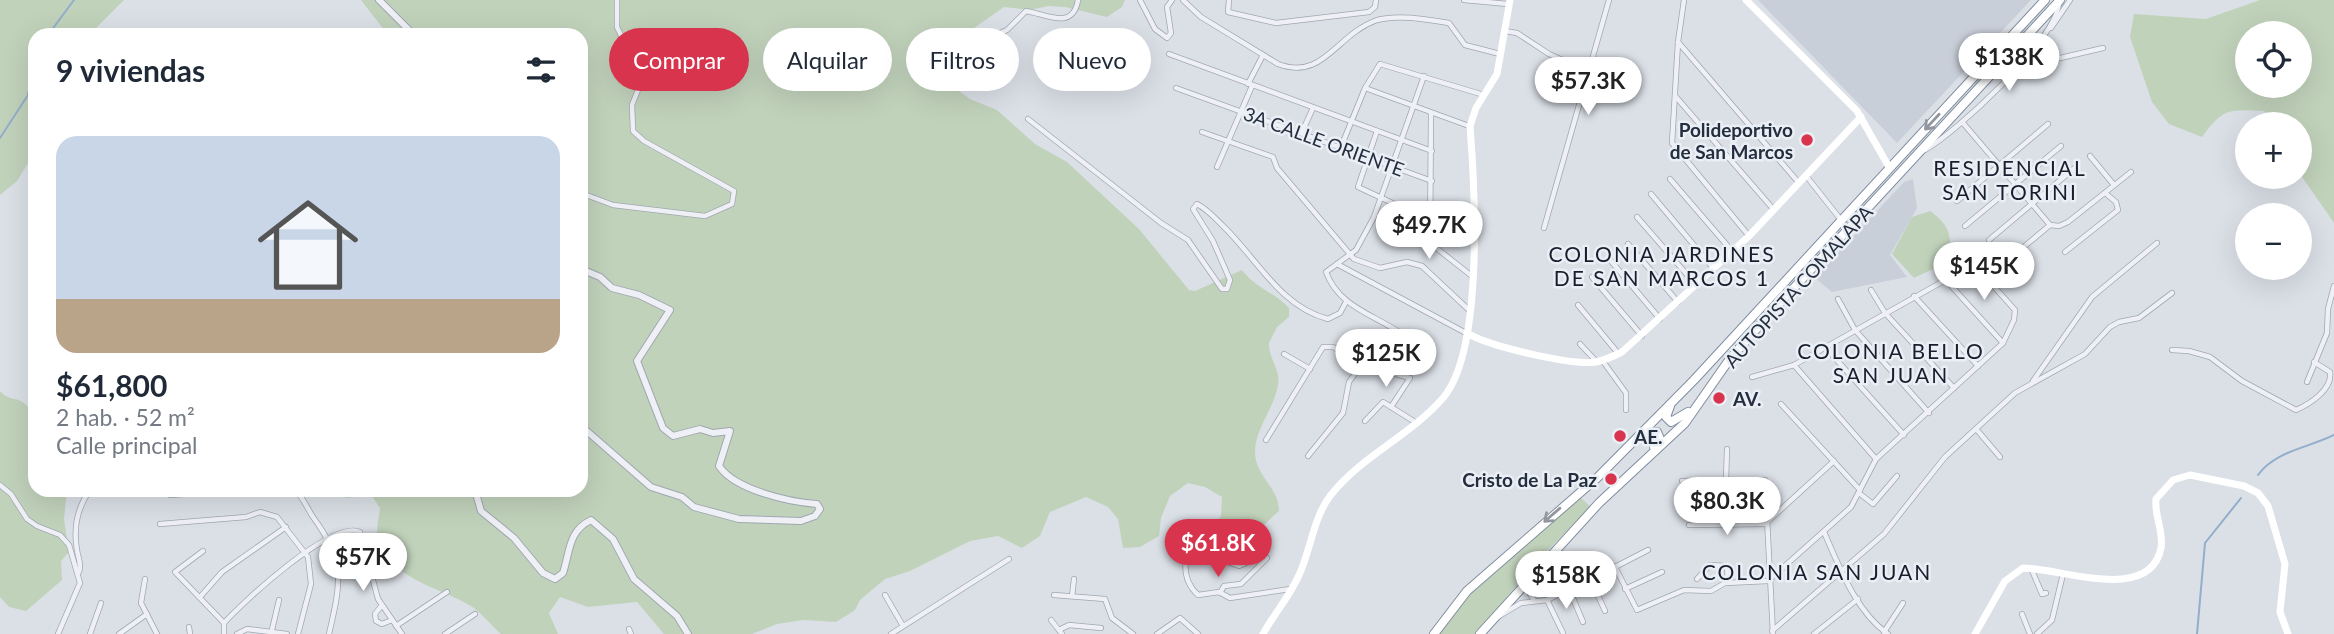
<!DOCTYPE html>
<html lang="es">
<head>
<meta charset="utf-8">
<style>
	:root { --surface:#fff; --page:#f2f2f3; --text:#1f2937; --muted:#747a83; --accent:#d8344e }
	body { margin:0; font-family:Lato,sans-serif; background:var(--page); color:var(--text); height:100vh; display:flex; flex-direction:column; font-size:26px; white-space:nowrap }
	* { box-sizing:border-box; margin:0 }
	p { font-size:23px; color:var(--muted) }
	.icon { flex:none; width:38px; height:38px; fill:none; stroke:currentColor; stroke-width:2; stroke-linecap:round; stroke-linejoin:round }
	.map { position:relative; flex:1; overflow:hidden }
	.side { position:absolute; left:28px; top:28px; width:560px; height:469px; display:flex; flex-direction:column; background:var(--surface); border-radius:21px; box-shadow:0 7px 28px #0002 }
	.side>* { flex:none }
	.hud { position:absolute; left:609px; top:28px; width:665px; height:63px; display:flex; gap:14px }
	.buttons { position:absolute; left:2235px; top:21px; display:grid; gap:14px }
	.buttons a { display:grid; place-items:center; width:77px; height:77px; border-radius:50%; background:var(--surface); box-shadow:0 7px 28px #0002; font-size:35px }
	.price { position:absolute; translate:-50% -60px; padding:0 16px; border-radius:24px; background:#fff; color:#222; font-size:23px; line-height:46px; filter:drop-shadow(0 2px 4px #0008) }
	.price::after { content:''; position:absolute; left:50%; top:42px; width:21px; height:16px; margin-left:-10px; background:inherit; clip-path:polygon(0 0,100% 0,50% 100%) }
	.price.current { background:var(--accent); color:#fff }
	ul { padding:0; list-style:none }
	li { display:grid; align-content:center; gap:14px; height:371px; padding:0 28px }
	li span { display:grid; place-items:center; height:217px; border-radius:21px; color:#555 }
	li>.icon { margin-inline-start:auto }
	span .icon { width:126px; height:126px; fill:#fffc; stroke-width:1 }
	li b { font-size:30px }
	h2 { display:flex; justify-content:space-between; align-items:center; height:84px; padding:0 28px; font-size:30px }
	.tag { padding:0 24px; border-radius:32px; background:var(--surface); box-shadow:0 7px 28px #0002; font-size:24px; line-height:63px }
	.tag.current { background:var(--accent); color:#fff }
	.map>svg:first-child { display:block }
	.built { fill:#c9cfd9 }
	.green { fill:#c1d2bb; fill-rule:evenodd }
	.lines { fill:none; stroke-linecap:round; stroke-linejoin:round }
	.stream { stroke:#92aecb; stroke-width:2 }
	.minor-casing { stroke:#a0a7b1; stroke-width:6 }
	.tertiary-casing { stroke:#a0a7b1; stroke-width:8 }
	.trunk-casing { stroke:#818d9f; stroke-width:10 }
	.minor { stroke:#eef0f5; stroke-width:4.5 }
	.tertiary { stroke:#eef0f5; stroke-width:6 }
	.secondary { stroke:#fff; stroke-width:7 }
	.trunk { stroke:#fff; stroke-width:8 }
	.oneway { stroke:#92969e }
	.poi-dot { fill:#d8344e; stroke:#eaeff5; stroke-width:2.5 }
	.labels { text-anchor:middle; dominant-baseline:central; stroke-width:5; stroke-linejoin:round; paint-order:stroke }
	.poi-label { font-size:19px; font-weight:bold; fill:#242e3e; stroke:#eaeff5; text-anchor:end }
	.street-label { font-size:19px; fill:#242e3e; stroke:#eaeff5 }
	.neighbourhood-label { font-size:21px; letter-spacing:2px; fill:#171f2e; stroke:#eaeff5 }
</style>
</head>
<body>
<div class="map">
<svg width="2334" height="634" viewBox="0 0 2334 634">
	<rect width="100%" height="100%" fill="#dbe0e7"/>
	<!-- built -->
	<g class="built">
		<polygon points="1758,0 2031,0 1897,143"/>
		<polygon points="1913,179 1917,208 1890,255 1907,277 1832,292 1815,278 1904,182"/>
	</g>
	<!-- green -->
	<g class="green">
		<polygon points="0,0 124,0 89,35 35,35 35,152 17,181 0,195"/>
		<path d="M361 0H1125L1122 7 1107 17 1065 7 1048 6 1030 10 1004 7 947 47 938 76 970 99 997 110 1035 144 1067 162 1139 229 1189 290 1195 291 1242 270C1259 291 1275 292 1289 308V317L1277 327 1269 343C1268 357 1281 370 1278 385 1274 409 1256 427 1255 451 1254 475 1279 487 1279 511L1256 532 1233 541 1221 535 1213 527 1221 516 1222 497 1205 487 1188 483 1170 496 1161 518 1159 536 1140 547 1123 548 1118 519 1108 507 1086 497 1050 512 1040 536 1022 548 998 536 970 541 910 571 885 579 860 600 855 610 836 622 803 620 777 624 752 634H664L637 602 588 607 560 597 549 613 558 634H501C490 624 481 612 469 605 436 586 400 582 380 545 374 533 379 520 380 508L371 495 346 498 327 490H581V35H388Z"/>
		<path d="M2260 0H2334V223L2300 174V124H2279L2264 111C2229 109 2223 108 2202 137L2169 124 2152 102 2130 37 2134 14 2206 19ZM2247 33H2300V86H2247Z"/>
		<path d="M1930 211C1951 226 1951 236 1950 261L1914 278 1892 254 1912 217Z"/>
		<path d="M0 391C7 400 16 397 24 403 44 420 35 466 35 490H67L64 519 69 552 61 561 62 580 26 611 9 607 0 597Z"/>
		<polygon points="1580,497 1591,507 1533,565 1477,634 1439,634 1465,598"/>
	</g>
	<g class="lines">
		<!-- stream -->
		<g class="stream">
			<polyline points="48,35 74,0"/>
			<polyline points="0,138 28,95 35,54"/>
			<path d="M2258 475C2275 451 2308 448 2334 435"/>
			<polyline points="2197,634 2205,543 2241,498"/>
		</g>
		<defs>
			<g id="minor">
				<polyline points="1140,0 1155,29 1167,38 1171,33 1167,7 1172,0"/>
				<path d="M1183 0 1201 17 1278 64C1324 81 1335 35 1377 20 1398 14 1428 19 1449 23L1465 45 1500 54"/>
				<polyline points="1229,0 1228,12 1276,23 1369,12 1375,7 1376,0"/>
				<polyline points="1464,0 1508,4"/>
				<polyline points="1684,0 1678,42 1672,143 1749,236"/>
				<polyline points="2051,28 2070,0"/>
				<polyline points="1505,31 1517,33 1549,54 1587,71"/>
				<polyline points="1678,42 1799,183"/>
				<path d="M971 46 1007 30 1026 11C1046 14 1073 31 1078 0"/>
				<polyline points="1169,54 1432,151"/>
				<polyline points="2029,55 2039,63 2103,48"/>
				<polyline points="1248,84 1263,55"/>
				<polyline points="1176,88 1432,181"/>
				<polyline points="1365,88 1469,126"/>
				<polyline points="1676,97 1774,210"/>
				<polyline points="1431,113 1430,243 1473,277"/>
				<path d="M1028 119 1161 223 1188 240 1222 289H1227L1230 280 1213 241 1193 209 1197 204C1207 209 1215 218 1222 225 1256 257 1280 307 1328 319L1340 313 1346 302"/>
				<polyline points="1963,123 2050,225"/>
				<polyline points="1377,131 1358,187 1429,220"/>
				<polyline points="1202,132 1273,157 1277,168 1354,259 1380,268 1407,262 1422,266 1470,311"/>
				<polyline points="1302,132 1313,108"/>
				<polyline points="1341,147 1365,88 1380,64 1484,95"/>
				<path d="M1925 150C1959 130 2053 43 2059 4"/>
				<polyline points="2090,156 2114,185"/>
				<polyline points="1217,167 1252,86"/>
				<polyline points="1807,177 1841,220"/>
				<polyline points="1670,179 1732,251"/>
				<polyline points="581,193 613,205 705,216 732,204 734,191 644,141 633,131 632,105 640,85 640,75 617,27 617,0"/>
				<polyline points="1651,194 1714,269"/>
				<polyline points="1957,201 2048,124"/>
				<polyline points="1637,217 1696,285"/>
				<polyline points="2050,225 2059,226 2068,222 2131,172"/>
				<polyline points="1965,226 2061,146"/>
				<polyline points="1544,228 1609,0"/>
				<polyline points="1989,240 2077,166"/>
				<polyline points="1628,244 1678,302"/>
				<polyline points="2065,252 2118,210 2116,202 2105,193"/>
				<polyline points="2008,260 2050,225"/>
				<polyline points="1611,261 1660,319"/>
				<polyline points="1337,264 1466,333"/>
				<polyline points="1592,277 1642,336"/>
				<polyline points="1945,279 2003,343"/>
				<polyline points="1871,290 1885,313 1954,388"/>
				<polyline points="1914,296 1978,366"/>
				<polyline points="1838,299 1855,330 1929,413"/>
				<polyline points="1578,305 1618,353"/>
				<polyline points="1580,344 1596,361"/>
				<polyline points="1825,347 1904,435"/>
				<path d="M2172 350 2189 351 2210 357 2242 381 2296 410C2310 404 2333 389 2330 372L2314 362"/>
				<polyline points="1284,354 1310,369"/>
				<polyline points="1602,360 1626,393 1626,410"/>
				<polyline points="1794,365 1876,459"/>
				<path d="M1396 372 1404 339 1402 334C1373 314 1339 307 1326 272L1356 250 1374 217 1424 76"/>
				<polyline points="2033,381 2092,297 2157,243"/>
				<polyline points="2307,382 2327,333 2328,309 2334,286"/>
				<polyline points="1781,404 1860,490"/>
				<polyline points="1365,421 1383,402 1415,422"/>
				<polyline points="1977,430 2000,457"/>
				<polyline points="1266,440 1323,347 1333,347 1362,364 1410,378 1391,407"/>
				<polyline points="1308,456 1343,413 1349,382 1362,364"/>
				<polyline points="1682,481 1765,480 1773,634"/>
				<polyline points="1726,481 1727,449"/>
				<polyline points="0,485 11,494 27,519 37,526 60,535 69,545 80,583 58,634"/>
				<polyline points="163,490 170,495 238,490"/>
				<path d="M295 490C303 497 307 508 313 517 346 562 341 582 329 634"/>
				<polyline points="1859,493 1873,504 1897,476"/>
				<path d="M1198 522C1189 546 1175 574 1198 595L1219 592 1230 598 1290 589"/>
				<polyline points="160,524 246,517 260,512 277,517 308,557 311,584 298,634"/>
				<polyline points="1689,525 1765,524 1834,461"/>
				<path d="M1824 532C1839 566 1856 612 1888 634"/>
				<polyline points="203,551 175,572 224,623 224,634"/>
				<polyline points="1615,567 1648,550"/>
				<polyline points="2031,568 2042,594 2046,593"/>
				<path d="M79 572C82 564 78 558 77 550 73 527 77 508 90 490"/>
				<polyline points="1590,578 1605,611"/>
				<polyline points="145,579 141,603 157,634"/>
				<polyline points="1697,579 1710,565 1727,566 1728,583"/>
				<polyline points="1569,589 1583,622"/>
				<polyline points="1625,589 1662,572"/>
				<polyline points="1220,593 1224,586 1241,584 1267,558 1263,555 1239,566 1225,561"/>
				<polyline points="885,595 903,626"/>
				<polyline points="1054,595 1105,599 1112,618 1133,634"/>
				<polyline points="1072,596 1074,579"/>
				<polyline points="200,597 222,572 286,527"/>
				<polyline points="1534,600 1530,594 1537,572"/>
				<polyline points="1547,600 1563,633"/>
				<polyline points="382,605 375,614 376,621 382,624 392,620"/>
				<polyline points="2022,614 2030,634"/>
				<polyline points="1496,618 1521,603 1547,600 1615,567 1637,610 1684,590 1711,591 1725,583 1768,581 1851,507 1876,459 2003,343 2014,320 2015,310 1980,271 1965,269 1794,365 1752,377"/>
				<polyline points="1051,620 1062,634"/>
				<path d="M224 623C243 602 332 519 360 532L378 599 402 634"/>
				<polyline points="396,626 447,592"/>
				<polyline points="189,627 190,634"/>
				<polyline points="629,629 631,634"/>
				<polyline points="1059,630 1069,625 1101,628"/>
				<polyline points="1772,631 1884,534 1945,457 2015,393 2085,354 2110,327 2119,322 2139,318 2172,293"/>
				<polyline points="1884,632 1903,603"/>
				<polyline points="90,634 101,603"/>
				<polyline points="119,634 147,614"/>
				<polyline points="237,634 247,629 287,634"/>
				<polyline points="271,634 279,600"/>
				<polyline points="445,634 475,614"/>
				<polyline points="891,634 1009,559"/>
				<polyline points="1157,634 1180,618 1198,634"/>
				<polyline points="1814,634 1858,599"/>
				<polyline points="2037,634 2052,620 2063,574"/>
			</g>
			<g id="tertiary">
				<polyline points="379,0 414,35"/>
				<path d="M581 269 600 277 612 288 639 295 670 310 637 361 663 428 673 436 700 429 713 433 730 431 719 466C735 490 789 502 817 504L820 509 815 516 801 521 739 519 694 507 682 497 651 487 581 426"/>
				<path d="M475 490 481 511 514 538 543 573 555 579 563 573C570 552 568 531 591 520L613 539 634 579 677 616 688 634"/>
			</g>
			<g id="trunk">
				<polyline points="1670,406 1666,417 1671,422 1688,412"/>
				<polyline points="1640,437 1657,432 1660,439 1654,447"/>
				<polyline points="1434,634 1467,591 1598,477 1694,380 2045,0"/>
				<polyline points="1480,634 1599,503 1685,423 1729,360 1766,318 2060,0"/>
			</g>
		</defs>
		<!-- minor casing -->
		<use href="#minor" class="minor-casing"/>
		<!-- tertiary casing -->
		<use href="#tertiary" class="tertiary-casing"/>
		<!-- trunk casing -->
		<use href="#trunk" class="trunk-casing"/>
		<!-- minor -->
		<use href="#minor" class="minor"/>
		<!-- tertiary -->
		<use href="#tertiary" class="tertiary"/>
		<!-- secondary -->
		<g class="secondary">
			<polyline points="1746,0 1857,111 1889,167"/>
			<path d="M1467 333C1488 346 1572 366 1596 362 1605 360 1614 356 1622 352L1749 236 1861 117"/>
			<path d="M1263 634C1274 614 1290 596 1299 575 1311 549 1313 519 1330 496 1361 456 1410 436 1443 398 1484 350 1475 189 1470 126L1476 108 1497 74 1510 0"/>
			<path d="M1975 634 2005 581 2023 568C2060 568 2150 604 2161 548 2164 531 2154 516 2156 499L2173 480 2190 475 2244 486 2258 493 2268 506 2285 564 2280 612 2288 634"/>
		</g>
		<!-- trunk -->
		<use href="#trunk" class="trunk"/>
	</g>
	<!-- one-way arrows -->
	<defs><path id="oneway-shaft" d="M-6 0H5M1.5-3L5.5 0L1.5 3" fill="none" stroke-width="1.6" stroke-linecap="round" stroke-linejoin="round" transform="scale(1.75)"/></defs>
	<g class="oneway">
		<use href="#oneway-shaft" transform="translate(1932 122) rotate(133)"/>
		<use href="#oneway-shaft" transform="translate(1552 515) rotate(139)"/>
	</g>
	<!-- markers -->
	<g class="poi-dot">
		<circle cx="1807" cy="140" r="7"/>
		<circle cx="1719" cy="398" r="7"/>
		<circle cx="1620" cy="436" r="7"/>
		<circle cx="1611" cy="479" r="7"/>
	</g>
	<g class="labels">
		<!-- poi labels -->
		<g class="poi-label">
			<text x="1793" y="129">Polideportivo<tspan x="1793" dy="22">de San Marcos</tspan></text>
			<text x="1733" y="398" text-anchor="start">AV.</text>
			<text x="1634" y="436" text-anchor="start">AE.</text>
			<text x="1597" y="479">Cristo de La Paz</text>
		</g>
		<!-- street labels -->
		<g class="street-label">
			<text transform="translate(1324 141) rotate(20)">3A CALLE ORIENTE</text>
			<text transform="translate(1798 286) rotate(-48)">AUTOPISTA COMALAPA</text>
		</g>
		<!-- neighbourhood labels -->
		<g class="neighbourhood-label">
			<text x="2010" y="167">RESIDENCIAL<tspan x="2010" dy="24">SAN TORINI</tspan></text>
			<text x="1662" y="253">COLONIA JARDINES<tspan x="1662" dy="24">DE SAN MARCOS 1</tspan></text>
			<text x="1891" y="350">COLONIA BELLO<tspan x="1891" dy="24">SAN JUAN</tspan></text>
			<text x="1817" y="571">COLONIA SAN JUAN</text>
		</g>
	</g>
</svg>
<div class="buttons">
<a><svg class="icon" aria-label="locate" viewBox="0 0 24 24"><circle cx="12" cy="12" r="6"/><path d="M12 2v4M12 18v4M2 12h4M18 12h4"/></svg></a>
<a>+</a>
<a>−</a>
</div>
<b class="price" style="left:2009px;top:93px">$138K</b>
<b class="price" style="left:1588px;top:117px">$57.3K</b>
<b class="price" style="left:1429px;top:261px">$49.7K</b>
<b class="price" style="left:1984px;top:302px">$145K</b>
<b class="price" style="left:1386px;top:389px">$125K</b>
<b class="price" style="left:1727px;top:537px">$80.3K</b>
<b class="price current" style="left:1218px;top:579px">$61.8K</b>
<b class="price" style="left:363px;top:593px">$57K</b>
<b class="price" style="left:1566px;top:611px">$158K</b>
<div class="hud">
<a class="tag current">Comprar</a>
<a class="tag">Alquilar</a>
<a class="tag">Filtros</a>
<a class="tag">Nuevo</a>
</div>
<section class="side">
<h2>9 viviendas<svg class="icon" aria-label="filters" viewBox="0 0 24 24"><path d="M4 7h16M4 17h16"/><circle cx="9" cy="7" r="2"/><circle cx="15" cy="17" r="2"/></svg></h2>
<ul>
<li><span style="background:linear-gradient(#c9d6e8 75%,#b9a48a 0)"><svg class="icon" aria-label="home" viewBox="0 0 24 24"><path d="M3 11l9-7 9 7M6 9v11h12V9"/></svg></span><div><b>$61,800</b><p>2 hab. · 52 m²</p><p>Calle principal</p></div></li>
</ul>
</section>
</div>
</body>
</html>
